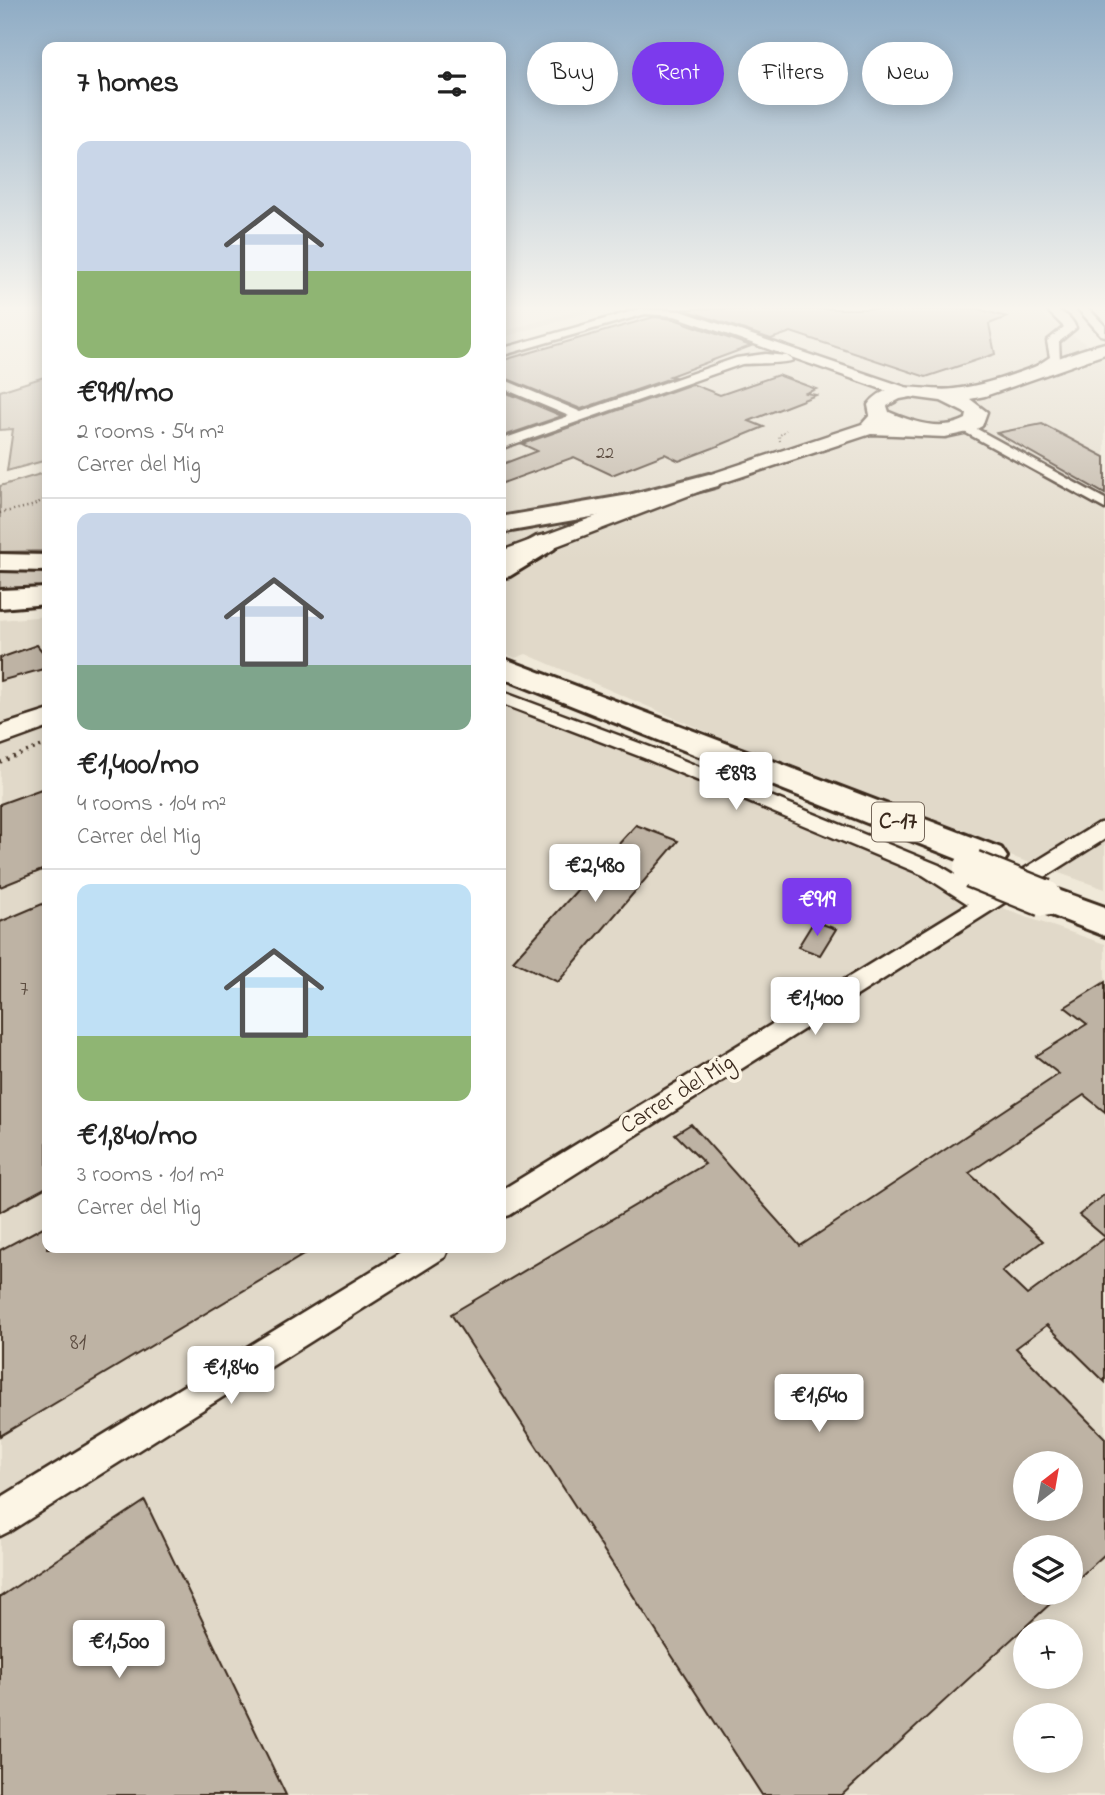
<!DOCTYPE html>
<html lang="en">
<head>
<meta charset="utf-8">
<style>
	:root { --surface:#fff; --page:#f6f6f6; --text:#222; --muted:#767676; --line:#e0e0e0; --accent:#7c3aed }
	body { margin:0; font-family:"Indie Flower",sans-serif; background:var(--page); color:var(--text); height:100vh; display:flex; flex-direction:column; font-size:26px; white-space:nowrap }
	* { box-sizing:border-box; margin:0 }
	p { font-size:23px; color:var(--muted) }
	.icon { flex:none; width:38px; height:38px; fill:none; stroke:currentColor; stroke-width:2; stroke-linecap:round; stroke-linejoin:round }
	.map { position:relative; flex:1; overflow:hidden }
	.drawer { position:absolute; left:42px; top:42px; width:464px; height:1211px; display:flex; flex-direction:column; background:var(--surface); border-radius:14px; box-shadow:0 4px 18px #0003 }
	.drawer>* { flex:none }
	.guide { position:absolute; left:527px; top:42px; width:472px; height:63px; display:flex; gap:14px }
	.needle { width:46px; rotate:31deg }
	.controls { position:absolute; left:1013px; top:1451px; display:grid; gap:14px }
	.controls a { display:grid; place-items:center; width:70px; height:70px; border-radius:50%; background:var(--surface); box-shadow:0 4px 18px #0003; font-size:35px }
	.price { position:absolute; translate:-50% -60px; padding:0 16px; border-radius:7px; background:#fff; color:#222; font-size:23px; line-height:46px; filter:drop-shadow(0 2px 4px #0008) }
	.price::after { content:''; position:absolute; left:50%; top:42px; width:21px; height:16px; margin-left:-10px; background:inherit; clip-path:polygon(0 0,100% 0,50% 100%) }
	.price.active { background:var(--accent); color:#fff }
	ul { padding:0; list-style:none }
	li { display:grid; align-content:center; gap:14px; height:371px; padding:0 35px }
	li+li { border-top:2px solid var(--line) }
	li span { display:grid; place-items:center; height:217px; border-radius:14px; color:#555 }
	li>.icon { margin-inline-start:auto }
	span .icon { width:126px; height:126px; fill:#fffc; stroke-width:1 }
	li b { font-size:30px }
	h2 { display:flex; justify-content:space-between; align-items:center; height:84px; padding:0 35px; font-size:30px }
	.tag { padding:0 24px; border-radius:32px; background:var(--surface); box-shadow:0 4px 18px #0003; font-size:24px; line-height:63px }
	.tag.active { background:var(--accent); color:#fff }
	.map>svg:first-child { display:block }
	.built { fill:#e1d9c9; fill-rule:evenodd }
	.green { fill:#d2c9ba; stroke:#867a6c; stroke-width:2 }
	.building { fill:#beb3a4; stroke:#3b2a1e; stroke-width:2; fill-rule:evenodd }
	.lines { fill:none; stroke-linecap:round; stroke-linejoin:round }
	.street-casing { stroke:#3b2a1e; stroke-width:5 }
	.secondary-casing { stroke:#3b2a1e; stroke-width:5 }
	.highway-casing { stroke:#3b2a1e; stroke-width:6 }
	.path-far2 { stroke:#3b2a1e; stroke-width:2; stroke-dasharray:1 2.5; stroke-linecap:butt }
	.path-far1 { stroke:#3b2a1e; stroke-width:2.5; stroke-dasharray:1 3.5; stroke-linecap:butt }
	.path { stroke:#3b2a1e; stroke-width:3.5; stroke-dasharray:2 5; stroke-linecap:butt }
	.street { fill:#fcf5e5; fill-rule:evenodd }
	.secondary { fill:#fcf5e5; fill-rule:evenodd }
	.highway { fill:#fcf5e5; fill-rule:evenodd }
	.highway-bridge-casing { stroke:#3b2a1e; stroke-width:41; stroke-linecap:butt }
	.highway-bridge { stroke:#fcf5e5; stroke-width:36 }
	.labels { text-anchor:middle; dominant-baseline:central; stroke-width:7; stroke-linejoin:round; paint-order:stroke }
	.far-number-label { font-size:18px; fill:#5c4c40 }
	.number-label { font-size:21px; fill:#5c4c40 }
	.shield { fill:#fcf5e5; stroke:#75675a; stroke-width:2 }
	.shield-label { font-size:23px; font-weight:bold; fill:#3b2a1e }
	.street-label { font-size:24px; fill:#3b2a1e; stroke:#fcf5e5 }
	.near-number-label { font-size:24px; fill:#5c4c40 }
</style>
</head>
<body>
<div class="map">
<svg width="1105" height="1795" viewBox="0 0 1105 1795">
	<rect width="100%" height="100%" fill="#f0e9d9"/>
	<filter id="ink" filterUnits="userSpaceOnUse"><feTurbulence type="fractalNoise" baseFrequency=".0143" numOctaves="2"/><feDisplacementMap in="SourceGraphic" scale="14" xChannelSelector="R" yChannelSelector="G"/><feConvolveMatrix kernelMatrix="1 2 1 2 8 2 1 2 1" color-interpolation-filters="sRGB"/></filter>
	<g filter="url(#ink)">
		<!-- built -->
		<g class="built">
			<polygon points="581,309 599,309 501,338 501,332"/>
			<polygon points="638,309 1036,309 1046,318 1105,356 1105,889 930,828 526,654 515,658 501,652 500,350"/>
			<path d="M47 616V1248H500L501 700 705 779 1020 915 1105 944V1795H0V620ZM1026 1463H1071V1508H1026ZM1026 1547H1071V1592H1026ZM1026 1631H1071V1676H1026ZM1026 1715H1071V1760H1026Z"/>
		</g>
		<!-- green -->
		<g class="green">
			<polygon points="47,376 47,460 7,471 13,429 0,430 0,391"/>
			<polygon points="47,472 47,551 0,552 0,486"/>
			<polygon points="0,570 47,572 47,591 0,595"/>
		</g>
		<!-- building -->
		<g class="building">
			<polygon points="683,309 978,309 1007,317 989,324 995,354 926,377 791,332 771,339"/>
			<polygon points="654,317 674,319 751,346 670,376 674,377 581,409 500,376 500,361"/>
			<polygon points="778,375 816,389 806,393 816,395 749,421 764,427 713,448 679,461 665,454 612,475 574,457 500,484 500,465 537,451 522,444 692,384 720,395"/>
			<polygon points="500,390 562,416 504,436 500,434"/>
			<polygon points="1042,424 1105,457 1105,494 997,433"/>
			<polygon points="37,645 47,657 47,668 0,681 0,658"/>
			<polygon points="47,787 47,868 0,887 0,804"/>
			<polygon points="636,825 678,841 558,982 513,961"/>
			<polygon points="47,902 47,1187 0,1212 0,922"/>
			<polygon points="814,921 836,929 820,955 798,947"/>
			<path d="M1105 982V1112L1084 1095 969 1173 1043 1241 1002 1271 1027 1295 1105 1238V1382L1047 1325 1016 1348 1105 1438V1554L1071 1585V1547H1026V1592H1063L842 1795H762L451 1314 705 1164 675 1134 691 1124 800 1246 1059 1074 1036 1056 1087 1024 1065 1007ZM1026 1463H1071V1508H1026Z"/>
			<polygon points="1105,1194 1105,1237 1079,1215"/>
			<polygon points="47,1225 47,1248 315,1248 0,1436 0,1250"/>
			<polygon points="145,1501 286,1795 0,1795 0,1597"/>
		</g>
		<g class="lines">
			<defs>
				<g id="street">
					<polygon points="640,309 681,311 923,393 917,397 890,392 675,316 645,314 500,356 500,349"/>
					<path d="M1046 309C1059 309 1071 315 1076 328L1059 342 1060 361 1032 377 1026 373 1050 357 1047 341 1064 327Z"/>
					<polygon points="1078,309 1089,309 1105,326 1105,336 1101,335"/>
					<path d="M765 354 787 356 793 360C787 364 753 363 742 364L500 449V440L569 416 500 387V378L581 412 736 358Z"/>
					<polygon points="966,423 1105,499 1105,509 961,430 961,424"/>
					<polygon points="500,691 658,750 939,865 985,893 1097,824 1105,822 1105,839 510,1215 500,1218 500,1191 968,904 923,875 644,758 500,703"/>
					<polygon points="409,1248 449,1248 445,1257 12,1530 0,1536 0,1498"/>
				</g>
				<g id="secondary">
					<path d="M1105 343V354L985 396 970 399 987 412 982 426 973 431 945 437 871 434 716 485 520 560H504L500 555 504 550 702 477 862 424 870 415 868 405C889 376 925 393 954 389 1006 383 1054 356 1105 343ZM911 397 941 401 967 414 966 419C942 432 912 422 889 412L887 406 900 399Z"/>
					<polygon points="47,711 47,728 0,745 0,726"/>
				</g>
				<g id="highway">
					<polygon points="709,474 718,476 721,481 718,486 631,510 500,533 500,517 629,495"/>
					<polygon points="545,535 554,537 558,543 554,549 510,576 500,578 500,558 536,537"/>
					<polygon points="0,554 47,555 47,571 0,570"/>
					<polygon points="47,588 47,604 0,608 0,590"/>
					<polygon points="500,657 1001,848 1007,857 1001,866 988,869 975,866 500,677"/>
					<polygon points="1044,885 1105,907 1105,936 1030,907 1025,898 1030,889"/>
				</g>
			</defs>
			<!-- street casing -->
			<use href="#street" class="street-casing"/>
			<!-- secondary casing -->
			<use href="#secondary" class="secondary-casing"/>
			<!-- highway casing -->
			<use href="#highway" class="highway-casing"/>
			<!-- path-far2 -->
			<polyline class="path-far2" points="780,441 779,436 786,430"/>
			<!-- path-far1 -->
			<polyline class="path-far1" points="0,513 32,506 47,498"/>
			<!-- path -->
			<polyline class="path" points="0,762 47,744"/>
			<!-- street -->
			<use href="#street" class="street"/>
			<!-- secondary -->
			<use href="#secondary" class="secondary"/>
			<!-- highway -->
			<use href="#highway" class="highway"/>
			<defs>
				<polyline id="highway-bridge" points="972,869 1044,898"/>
			</defs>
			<!-- highway-bridge casing -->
			<use href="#highway-bridge" class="highway-bridge-casing"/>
			<!-- highway-bridge -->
			<use href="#highway-bridge" class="highway-bridge"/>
		</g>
	</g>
	<!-- sky -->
	<linearGradient id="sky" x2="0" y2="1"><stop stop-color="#8facc5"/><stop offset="0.55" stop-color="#f8f5ee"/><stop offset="1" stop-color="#f8f5ee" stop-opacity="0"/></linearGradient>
	<rect width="1105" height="560" fill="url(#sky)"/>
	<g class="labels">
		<!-- far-number labels -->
		<g class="far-number-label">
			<text x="605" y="454">22</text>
		</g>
		<!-- number labels -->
		<g class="number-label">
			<text x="24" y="990">7</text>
		</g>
		<!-- shield labels -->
		<rect class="shield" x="872" y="802.5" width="52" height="39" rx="5"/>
		<g class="shield-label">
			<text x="898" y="822">C-17</text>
		</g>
		<!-- street labels -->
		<g class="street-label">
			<text transform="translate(678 1095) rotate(-32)">Carrer del Mig</text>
		</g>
		<!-- near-number labels -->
		<g class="near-number-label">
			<text x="78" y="1343">81</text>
		</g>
	</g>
</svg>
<div class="controls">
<a><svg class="needle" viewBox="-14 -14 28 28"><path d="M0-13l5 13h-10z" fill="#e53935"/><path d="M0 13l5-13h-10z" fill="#767676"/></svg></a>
<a><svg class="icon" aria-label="layers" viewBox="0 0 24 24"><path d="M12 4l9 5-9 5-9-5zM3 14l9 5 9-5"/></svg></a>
<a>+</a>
<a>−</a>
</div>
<b class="price" style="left:736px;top:812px">€893</b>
<b class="price" style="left:595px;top:904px">€2,480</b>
<b class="price active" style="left:817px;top:938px">€919</b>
<b class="price" style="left:815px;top:1037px">€1,400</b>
<b class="price" style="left:231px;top:1406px">€1,840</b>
<b class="price" style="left:819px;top:1434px">€1,640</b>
<b class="price" style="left:119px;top:1680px">€1,500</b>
<div class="guide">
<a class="tag">Buy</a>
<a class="tag active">Rent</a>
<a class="tag">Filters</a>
<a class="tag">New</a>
</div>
<section class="drawer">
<h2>7 homes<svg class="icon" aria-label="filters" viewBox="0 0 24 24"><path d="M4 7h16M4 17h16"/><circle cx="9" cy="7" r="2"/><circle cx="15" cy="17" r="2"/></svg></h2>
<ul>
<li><span style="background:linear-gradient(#c9d6e8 60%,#8fb573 0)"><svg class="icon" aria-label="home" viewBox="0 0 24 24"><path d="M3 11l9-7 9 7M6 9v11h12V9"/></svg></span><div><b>€919/mo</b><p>2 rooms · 54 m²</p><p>Carrer del Mig</p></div></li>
<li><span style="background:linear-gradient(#c9d6e8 70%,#7fa58c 0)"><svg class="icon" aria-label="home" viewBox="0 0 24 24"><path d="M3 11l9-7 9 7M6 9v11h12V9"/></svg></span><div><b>€1,400/mo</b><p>4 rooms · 104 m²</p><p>Carrer del Mig</p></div></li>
<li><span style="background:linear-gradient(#bfe0f5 70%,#8fb573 0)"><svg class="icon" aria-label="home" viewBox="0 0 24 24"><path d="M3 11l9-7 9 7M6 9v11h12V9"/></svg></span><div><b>€1,840/mo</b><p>3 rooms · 101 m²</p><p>Carrer del Mig</p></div></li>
</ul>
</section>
</div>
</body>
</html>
